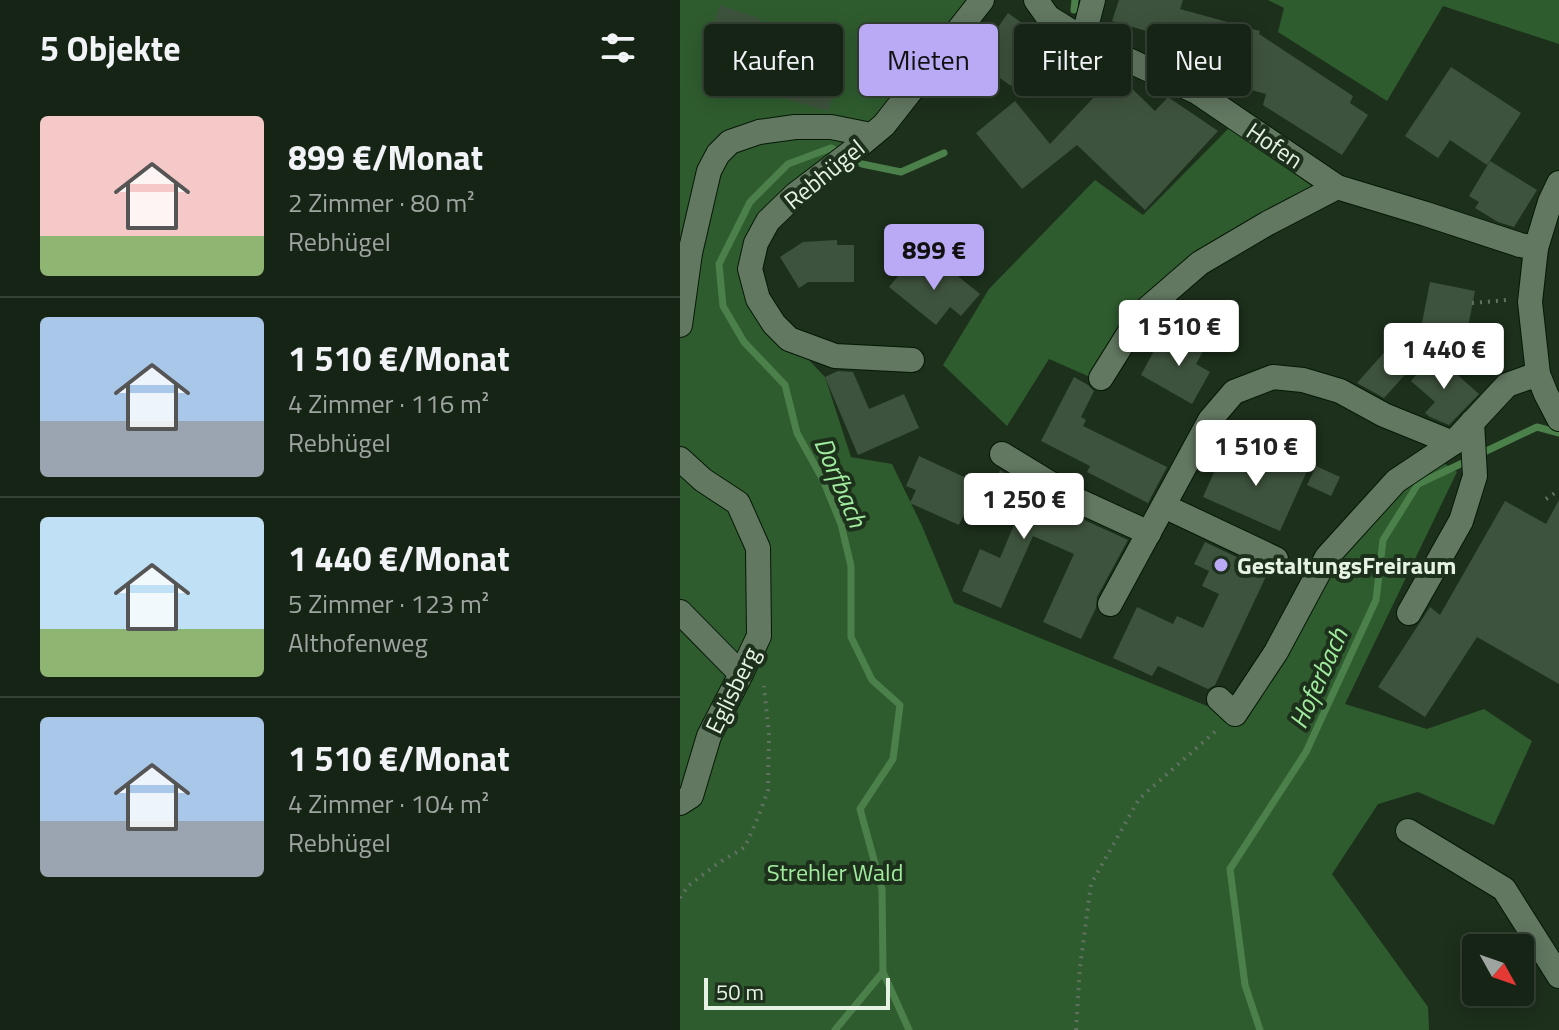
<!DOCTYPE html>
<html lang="de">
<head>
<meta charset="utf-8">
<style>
	:root { --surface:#162415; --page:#1f2c1e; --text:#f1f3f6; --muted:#9ea4a0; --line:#354134; --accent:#baaaf6 }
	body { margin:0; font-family:"Titillium Web",sans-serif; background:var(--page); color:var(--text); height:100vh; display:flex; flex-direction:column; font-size:30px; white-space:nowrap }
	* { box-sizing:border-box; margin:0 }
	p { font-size:26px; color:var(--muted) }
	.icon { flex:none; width:44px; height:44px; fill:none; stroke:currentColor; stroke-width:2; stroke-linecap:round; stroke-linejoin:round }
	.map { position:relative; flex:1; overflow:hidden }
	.drawer { display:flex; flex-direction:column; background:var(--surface); width:680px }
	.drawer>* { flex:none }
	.guide { position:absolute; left:24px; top:24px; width:734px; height:72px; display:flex; gap:16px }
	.needle { width:52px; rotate:130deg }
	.buttons { position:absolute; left:782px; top:934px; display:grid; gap:16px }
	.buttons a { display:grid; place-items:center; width:72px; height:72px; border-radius:8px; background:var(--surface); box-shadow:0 4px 20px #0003,0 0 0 2px var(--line); font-size:40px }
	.scale { position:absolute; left:24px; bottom:20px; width:186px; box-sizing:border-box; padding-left:8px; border:4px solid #e5f2e4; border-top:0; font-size:22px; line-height:28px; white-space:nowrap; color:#e5f2e4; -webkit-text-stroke:6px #1d301c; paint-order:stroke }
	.price { position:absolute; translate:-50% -68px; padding:0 18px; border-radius:8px; background:#fff; color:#222; font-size:26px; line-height:52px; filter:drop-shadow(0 2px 4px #0008) }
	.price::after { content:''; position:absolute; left:50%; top:48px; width:24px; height:18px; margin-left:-12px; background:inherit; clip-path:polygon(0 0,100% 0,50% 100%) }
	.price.selected { background:var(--accent); color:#111 }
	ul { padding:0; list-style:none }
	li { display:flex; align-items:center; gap:24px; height:200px; padding:0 40px }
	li+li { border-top:2px solid var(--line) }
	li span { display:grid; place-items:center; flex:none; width:224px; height:160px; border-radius:8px; color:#555 }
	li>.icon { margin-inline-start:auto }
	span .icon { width:96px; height:96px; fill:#fffc; stroke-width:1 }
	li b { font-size:34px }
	h2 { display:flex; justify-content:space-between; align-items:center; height:96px; padding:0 40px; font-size:34px }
	.pill { padding:0 28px; border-radius:8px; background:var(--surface); box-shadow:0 4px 20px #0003,0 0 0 2px var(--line); font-size:28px; line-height:72px }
	.pill.selected { background:var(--accent); color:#111 }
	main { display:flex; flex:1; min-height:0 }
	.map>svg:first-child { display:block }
	.green { fill:#2f5c2f }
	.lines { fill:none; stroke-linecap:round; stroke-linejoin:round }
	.stream { stroke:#4c804b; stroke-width:7 }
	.building { fill:#3e533d }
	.minor-casing { stroke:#061806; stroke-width:26 }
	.path { stroke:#617260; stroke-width:4; stroke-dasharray:2 6; stroke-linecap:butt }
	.minor { stroke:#627861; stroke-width:24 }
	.poi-dot { fill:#baaaf6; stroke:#1d301c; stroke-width:3 }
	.labels { text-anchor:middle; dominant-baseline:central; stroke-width:8; stroke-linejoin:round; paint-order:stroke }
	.street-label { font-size:24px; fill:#e5f2e4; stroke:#1d301c }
	.poi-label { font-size:24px; font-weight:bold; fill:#e5f2e4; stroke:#1d301c; text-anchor:start }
	.park-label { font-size:24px; fill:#a0ea9d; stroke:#1d301c }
	.water-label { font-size:26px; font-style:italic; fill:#a1eb9e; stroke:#1d301c }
</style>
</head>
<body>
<main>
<section class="drawer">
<h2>5 Objekte<svg class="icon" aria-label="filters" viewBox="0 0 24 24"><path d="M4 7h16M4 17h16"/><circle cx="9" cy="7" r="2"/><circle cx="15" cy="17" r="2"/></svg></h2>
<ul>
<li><span style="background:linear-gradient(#f6c9c9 75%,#8fb573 0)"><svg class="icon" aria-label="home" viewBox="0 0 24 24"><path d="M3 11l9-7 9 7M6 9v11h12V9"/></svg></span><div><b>899 €/Monat</b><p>2 Zimmer · 80 m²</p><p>Rebhügel</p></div></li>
<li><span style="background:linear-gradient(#a9c7e8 65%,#9aa5b1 0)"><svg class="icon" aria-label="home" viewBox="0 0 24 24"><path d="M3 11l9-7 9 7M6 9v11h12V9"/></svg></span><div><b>1 510 €/Monat</b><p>4 Zimmer · 116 m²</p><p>Rebhügel</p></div></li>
<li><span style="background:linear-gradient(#bfe0f5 70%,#8fb573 0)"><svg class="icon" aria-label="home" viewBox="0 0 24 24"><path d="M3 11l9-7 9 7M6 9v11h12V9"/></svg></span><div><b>1 440 €/Monat</b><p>5 Zimmer · 123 m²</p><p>Althofenweg</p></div></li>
<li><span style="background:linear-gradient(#a9c7e8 65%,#9aa5b1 0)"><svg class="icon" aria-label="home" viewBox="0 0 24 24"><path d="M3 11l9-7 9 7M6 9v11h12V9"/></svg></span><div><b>1 510 €/Monat</b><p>4 Zimmer · 104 m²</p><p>Rebhügel</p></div></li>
</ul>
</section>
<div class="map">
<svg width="879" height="1030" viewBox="0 0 879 1030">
	<rect width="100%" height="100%" fill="#1d301c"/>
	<!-- green -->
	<g class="green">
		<polygon points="0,0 291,0 191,135 116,194 70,269 109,339 145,377 171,457 212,464 242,526 274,603 559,719 650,559 720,485 758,459 777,472 665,704 747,729 804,709 852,741 814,825 738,792 698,804 652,874 748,1007 749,1030 0,1030"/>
		<polygon points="588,0 879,0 879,44 763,6 707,101 598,32 604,8"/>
		<polygon points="550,127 633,187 462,299 410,377 369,359 327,426 263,365 309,289 415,180 463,215"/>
	</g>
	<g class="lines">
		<!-- stream -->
		<g class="stream">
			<polyline points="394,10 395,0"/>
			<polyline points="172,158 182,164 221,172 264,153"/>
			<polyline points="800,454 857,427 879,433"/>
			<polyline points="203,972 229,1030"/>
			<polyline points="155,1030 203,972 202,889 180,809 213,759 220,705 192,680 171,637 171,566 161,524 143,480 117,433 105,385 64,342 43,306 39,264 70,202 108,164 151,148 161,153"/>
			<polyline points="580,1030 565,985 550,869 626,752 696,600 703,540 738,484 789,460"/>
		</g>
	</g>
	<!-- building -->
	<g class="building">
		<polygon points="439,0 503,0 500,9 580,31 579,34 673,96 670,103 688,115 662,155 583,105 586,94 545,83 550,63 513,53 516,41 475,28 473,33 432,21"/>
		<polygon points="40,5 81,19 77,32 85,35 83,40 132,55 128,70 158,78 148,111 92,95 98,77 29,53 33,39 29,38"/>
		<polygon points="328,13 364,39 331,86 295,60"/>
		<polygon points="423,65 431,68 475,111 488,97 538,131 465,210 397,145 342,189 296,133 335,101 370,144 417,94 405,83"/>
		<polygon points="771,67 841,113 807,165 770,140 758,158 725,136"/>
		<polygon points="810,161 857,190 834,227 818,222 795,208 799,202 789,196"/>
		<polygon points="157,240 157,245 174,245 174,282 128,282 119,288 100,257 123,242"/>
		<polygon points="232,259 259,281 269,269 300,294 281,316 270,307 256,325 209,287"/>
		<polygon points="750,282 795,291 787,332 742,323"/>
		<polygon points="503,331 527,344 516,364 530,372 512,404 461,375 477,345 491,353"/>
		<polygon points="709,347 732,367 704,398 677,383"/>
		<polygon points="754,354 799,394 769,425 750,417 745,413 755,402 731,381"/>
		<polygon points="158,371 173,372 189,409 224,394 239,428 178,455 145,377"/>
		<polygon points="394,377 408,385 414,391 401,417 406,420 403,426 487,467 468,503 407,472 410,466 361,441"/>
		<polygon points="543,452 581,469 588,453 627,471 600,531 523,497"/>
		<polygon points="239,456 312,490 320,470 391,514 448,540 417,597 416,608 401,639 363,622 394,554 353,536 321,608 282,591 300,549 320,558 336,520 290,500 279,525 230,503 236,490 226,486"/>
		<polygon points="636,466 660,477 651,496 627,485"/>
		<polygon points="879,500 879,684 797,637 745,717 698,687 750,607 760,615 825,501 866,524"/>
		<polygon points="525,542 588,572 535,685 528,689 478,666 472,676 433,658 457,607 493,624 497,616 523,628 539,594 522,586 529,571 514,564"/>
	</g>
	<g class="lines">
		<defs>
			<g id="minor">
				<polyline points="356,0 368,17 403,39 517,92 657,187 746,214 840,245 856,248"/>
				<polyline points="403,39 413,0"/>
				<polyline points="879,183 870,202 856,248 850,302 858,374 866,394 879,419"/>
				<polyline points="0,325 10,253 29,171 38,154 50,142 79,132 115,127 151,127 191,135"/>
				<polyline points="232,360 155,356 109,339 94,324 78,299 70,269 76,243 88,221 116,194 174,150 204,125 302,0"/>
				<polyline points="421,378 461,314 520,263 588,223 657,187"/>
				<polyline points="322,454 399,501 469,533"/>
				<polyline points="0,459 23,480 58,503 78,548 79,636 61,674 29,736 11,796 0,803"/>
				<polyline points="484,506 596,559"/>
				<polyline points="430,604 530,420 554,392 593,377 623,380 660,391 704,415 773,443"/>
				<polyline points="0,612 61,674"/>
				<polyline points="729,613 781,521 795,476 792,422"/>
				<polyline points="539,699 555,714 596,652 647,557 716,481 773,443 827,385 858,374"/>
				<polyline points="728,831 824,889 879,976"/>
			</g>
		</defs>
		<!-- minor casing -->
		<use href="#minor" class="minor-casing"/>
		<!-- path -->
		<g class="path">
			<polyline points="792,303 827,300"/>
			<polyline points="866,499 879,490"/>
			<polyline points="0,898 8,886 37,864 65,847 79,815 88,790 89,735 84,686"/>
			<polyline points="396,1030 400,967 411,884 459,799 538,729"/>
		</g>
		<!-- minor -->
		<use href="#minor" class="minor"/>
	</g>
	<!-- markers -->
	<circle class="poi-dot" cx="541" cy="565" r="8"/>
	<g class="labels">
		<!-- street labels -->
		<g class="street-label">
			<text transform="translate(595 145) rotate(34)">Hofen</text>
			<text transform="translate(144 174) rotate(-39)">Rebhügel</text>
			<text transform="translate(52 690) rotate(-64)">Eglisberg</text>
		</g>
		<!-- poi labels -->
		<g class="poi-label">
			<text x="557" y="565">GestaltungsFreiraum</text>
		</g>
		<!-- park labels -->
		<g class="park-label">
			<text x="155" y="872">Strehler Wald</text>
		</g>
		<!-- water labels -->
		<g class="water-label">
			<text transform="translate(161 482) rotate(67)">Dorfbach</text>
			<text transform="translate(638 678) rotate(-66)">Hoferbach</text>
		</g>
	</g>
</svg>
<div class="buttons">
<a><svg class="needle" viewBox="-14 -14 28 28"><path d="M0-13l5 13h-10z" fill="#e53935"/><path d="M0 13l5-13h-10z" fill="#9ea4a0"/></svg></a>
</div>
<div class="scale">50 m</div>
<b class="price selected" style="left:254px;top:292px">899 €</b>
<b class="price" style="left:499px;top:368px">1 510 €</b>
<b class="price" style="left:764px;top:391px">1 440 €</b>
<b class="price" style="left:576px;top:488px">1 510 €</b>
<b class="price" style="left:344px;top:541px">1 250 €</b>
<div class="guide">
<a class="pill">Kaufen</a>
<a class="pill selected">Mieten</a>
<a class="pill">Filter</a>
<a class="pill">Neu</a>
</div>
</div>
</main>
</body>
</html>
